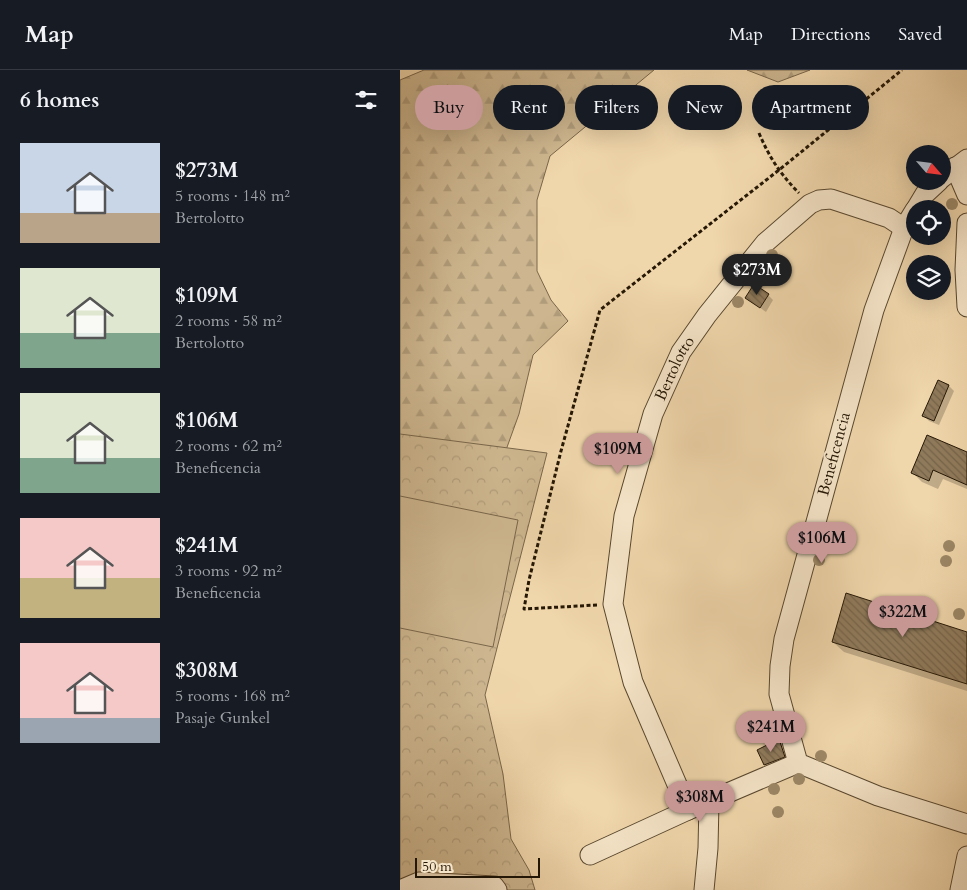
<!DOCTYPE html>
<html lang="en">
<head>
<meta charset="utf-8">
<style>
	:root { --surface:#171b24; --page:#20242c; --text:#f1f3f6; --muted:#9ea1a6; --line:#363941; --accent:#c59692 }
	body { margin:0; font-family:Cardo,serif; background:var(--page); color:var(--text); height:100vh; display:flex; flex-direction:column; font-size:19px; white-space:nowrap }
	* { box-sizing:border-box; margin:0 }
	p { font-size:16px; color:var(--muted) }
	.icon { flex:none; width:28px; height:28px; fill:none; stroke:currentColor; stroke-width:2; stroke-linecap:round; stroke-linejoin:round }
	.map { position:relative; flex:1; overflow:hidden }
	.sheet { display:flex; flex-direction:column; background:var(--surface); width:400px }
	.sheet>* { flex:none }
	.guide { position:absolute; left:15px; top:15px; width:475px; height:45px; display:flex; gap:10px }
	.needle { width:32px; rotate:118deg }
	.fabs { position:absolute; left:506px; top:75px; display:grid; gap:10px }
	.fabs a { display:grid; place-items:center; width:45px; height:45px; border-radius:50%; background:var(--surface); box-shadow:0 5px 20px #0002; font-size:25px }
	.scale { position:absolute; left:15px; bottom:12px; width:125px; box-sizing:border-box; padding-left:5px; border:2px solid #251705; border-top:0; font-size:14px; line-height:18px; white-space:nowrap; color:#251705; -webkit-text-stroke:4px #f5e4c8; paint-order:stroke }
	.price { position:absolute; translate:-50% -42px; padding:0 11px; border-radius:18px; background:var(--accent); color:#111; font-size:16px; line-height:32px; filter:drop-shadow(0 1px 2px #0008) }
	.price::after { content:''; position:absolute; left:50%; top:30px; width:15px; height:11px; margin-left:-8px; background:inherit; clip-path:polygon(0 0,100% 0,50% 100%) }
	.price.selected { background:#222; color:#fff }
	ul { padding:0; list-style:none }
	li { display:flex; align-items:center; gap:15px; height:125px; padding:0 20px }
	li span { display:grid; place-items:center; flex:none; width:140px; height:100px; border-radius:0px; color:#555 }
	li>.icon { margin-inline-start:auto }
	span .icon { width:60px; height:60px; fill:#fffc; stroke-width:1 }
	li b { font-size:21px }
	h2 { display:flex; justify-content:space-between; align-items:center; height:60px; padding:0 20px; font-size:21px }
	.pill { padding:0 18px; border-radius:22px; background:var(--surface); box-shadow:0 5px 20px #0002; font-size:18px; line-height:45px }
	.pill.selected { background:var(--accent); color:#111 }
	header { display:flex; align-items:center; gap:30px; box-sizing:border-box; height:70px; padding:0 25px; background:var(--surface); border-bottom:1px solid var(--line) }
	header strong { font-size:24px }
	nav { display:flex; gap:28px; margin-inline-start:auto; font-size:18px }
	main { display:flex; flex:1; min-height:0 }
	.map>svg:first-child { display:block }
	.forest { fill:url(#forest-firs); stroke:#79664a }
	.park { fill:url(#park-crowns); stroke:#79664a }
	.garden { fill:#cdb68f; stroke:#79664a }
	.shadow { fill:#0003 }
	.building { fill:url(#building-back-hatch); stroke:#251705 }
	.lines { fill:none; stroke-linecap:round; stroke-linejoin:round }
	.minor-casing { stroke:#58472e; stroke-width:21 }
	.path { stroke:#251705; stroke-width:3; stroke-dasharray:4 2.5; stroke-linecap:butt }
	.minor { stroke:#f5e4c8; stroke-width:19 }
	.tree { fill:#9c8766 }
	.labels { text-anchor:middle; dominant-baseline:central; stroke-width:4.5; stroke-linejoin:round; paint-order:stroke }
	.street-label { font-size:16px; fill:#251705; stroke:#f5e4c8 }
</style>
</head>
<body>
<header>
<strong>Map</strong>
<nav><a>Map</a><a>Directions</a><a>Saved</a></nav>
</header>
<main>
<section class="sheet">
<h2>6 homes<svg class="icon" aria-label="filters" viewBox="0 0 24 24"><path d="M4 7h16M4 17h16"/><circle cx="9" cy="7" r="2"/><circle cx="15" cy="17" r="2"/></svg></h2>
<ul>
<li><span style="background:linear-gradient(#c9d6e8 70%,#b9a48a 0)"><svg class="icon" aria-label="home" viewBox="0 0 24 24"><path d="M3 11l9-7 9 7M6 9v11h12V9"/></svg></span><div><b>$273M</b><p>5 rooms · 148 m²</p><p>Bertolotto</p></div></li>
<li><span style="background:linear-gradient(#dfe7d0 65%,#7fa58c 0)"><svg class="icon" aria-label="home" viewBox="0 0 24 24"><path d="M3 11l9-7 9 7M6 9v11h12V9"/></svg></span><div><b>$109M</b><p>2 rooms · 58 m²</p><p>Bertolotto</p></div></li>
<li><span style="background:linear-gradient(#dfe7d0 65%,#7fa58c 0)"><svg class="icon" aria-label="home" viewBox="0 0 24 24"><path d="M3 11l9-7 9 7M6 9v11h12V9"/></svg></span><div><b>$106M</b><p>2 rooms · 62 m²</p><p>Beneficencia</p></div></li>
<li><span style="background:linear-gradient(#f6c9c9 60%,#c2b280 0)"><svg class="icon" aria-label="home" viewBox="0 0 24 24"><path d="M3 11l9-7 9 7M6 9v11h12V9"/></svg></span><div><b>$241M</b><p>3 rooms · 92 m²</p><p>Beneficencia</p></div></li>
<li><span style="background:linear-gradient(#f6c9c9 75%,#9aa5b1 0)"><svg class="icon" aria-label="home" viewBox="0 0 24 24"><path d="M3 11l9-7 9 7M6 9v11h12V9"/></svg></span><div><b>$308M</b><p>5 rooms · 168 m²</p><p>Pasaje Gunkel</p></div></li>
</ul>
</section>
<div class="map">
<svg width="567" height="820" viewBox="0 0 567 820">
	<defs>
		<pattern id="forest-firs" width="22" height="20" patternUnits="userSpaceOnUse" patternTransform="scale(1.25)"><rect width="22" height="20" fill="#cdb68f"/><path d="M5 1l3.5 6h-7zM16 11l3.5 6h-7z" fill="#b09c7a"/></pattern>
		<pattern id="park-crowns" width="20" height="18" patternUnits="userSpaceOnUse" patternTransform="scale(1.25)"><rect width="20" height="18" fill="#cdb68f"/><path d="M2 6a3 3 0 1 1 6 0M12 15a3 3 0 1 1 6 0" fill="none" stroke="#b09c7a"/></pattern>
		<pattern id="building-back-hatch" width="6" height="6" patternUnits="userSpaceOnUse" patternTransform="scale(1.25)"><rect width="6" height="6" fill="#8f7a5b"/><path d="M-1 5l2 2M0 0l6 6M5-1l2 2" fill="none" stroke="#756349"/></pattern>
	</defs>
	<rect width="100%" height="100%" fill="#f0d6ab"/>
	<filter id="stains"><feTurbulence type="fractalNoise" baseFrequency=".004" numOctaves="4"/><feColorMatrix values="0 0 0 0 .2 0 0 0 0 .09 0 0 0 0 .02 0 0 0 .5 -.17"/></filter>
	<radialGradient id="worn" r=".72"><stop offset=".6" stop-color="#630" stop-opacity="0"/><stop offset="1" stop-color="#630" stop-opacity=".3"/></radialGradient>
	<!-- forest -->
	<g class="forest">
		<polygon points="24,0 254,0 150,86 137,130 137,201 151,230 168,251 133,285 119,344 93,416 0,410 0,10"/>
		<polygon points="347,0 410,0 378,12"/>
	</g>
	<!-- park -->
	<polygon class="park" points="0,364 147,383 85,625 103,704 111,769 129,800 135,820 0,820"/>
	<!-- garden -->
	<polygon class="garden" points="0,426 118,450 93,577 0,558"/>
	<!-- shadow -->
	<g class="shadow">
		<polygon points="423,41 434,54 426,61 410,43"/>
		<polygon points="368,225 373,230 366,242 346,228"/>
		<polygon points="539,311 549,316 554,321 539,355 529,351 524,346"/>
		<polygon points="567,384 567,419 543,409 538,419 522,412 512,402"/>
		<polygon points="567,563 567,621 444,582 433,572"/>
		<polygon points="379,671 384,676 389,692 370,700 365,695"/>
	</g>
	<!-- building -->
	<g class="building">
		<polygon points="418,34 430,48 420,56 408,42"/>
		<polygon points="354,214 369,224 360,238 345,228"/>
		<polygon points="538,310 549,315 534,351 522,346"/>
		<polygon points="527,365 567,382 567,415 533,400 529,411 511,403"/>
		<polygon points="446,523 567,562 567,614 432,572"/>
		<polygon points="379,669 385,687 364,695 357,680"/>
	</g>
	<g class="lines">
		<defs>
			<g id="minor">
				<polyline points="555,97 567,125"/>
				<polyline points="542,108 567,89"/>
				<polyline points="516,139 525,124 539,111"/>
				<polyline points="515,140 504,158 474,240 384,569 380,596 379,624 398,693 478,726 567,754"/>
				<polyline points="567,153 565,200 567,237"/>
				<path id="s1" d="M288 740 233 612 213 534 224 446 253 344 281 282 307 245 365 173 410 134 419 130 431 129 489 148 504 158"/>
				<polyline points="190,785 288,740 398,693"/>
				<polyline points="0,820 19,812 94,816 97,820"/>
				<polyline points="304,820 308,778 309,732"/>
				<polyline points="560,820 567,786"/>
			</g>
		</defs>
		<!-- minor casing -->
		<use href="#minor" class="minor-casing"/>
		<!-- path -->
		<g class="path">
			<path d="M359 63C369 87 381 105 399 123"/>
			<polyline points="197,535 124,539 129,510 161,381 200,240 379,100 502,0"/>
		</g>
		<!-- minor -->
		<use href="#minor" class="minor"/>
	</g>
	<!-- trees -->
	<g class="tree">
		<circle cx="552" cy="134" r="6"/>
		<circle cx="372" cy="185" r="6"/>
		<circle cx="357" cy="208" r="6"/>
		<circle cx="338" cy="232" r="6"/>
		<circle cx="549" cy="476" r="6"/>
		<circle cx="419" cy="490" r="6"/>
		<circle cx="546" cy="491" r="6"/>
		<circle cx="559" cy="544" r="6"/>
		<circle cx="421" cy="686" r="6"/>
		<circle cx="399" cy="709" r="6"/>
		<circle cx="374" cy="719" r="6"/>
		<circle cx="378" cy="742" r="6"/>
	</g>
	<g class="labels">
		<!-- street labels -->
		<g class="street-label">
			<text stroke="none"><textPath href="#s1" startOffset="465">Bertolotto</textPath></text>
			<text transform="translate(434 384) rotate(-75)">Beneficencia</text>
		</g>
	</g>
	<rect width="100%" height="100%" filter="url(#stains)"/>
	<rect width="100%" height="100%" fill="url(#worn)"/>
</svg>
<div class="fabs">
<a><svg class="needle" viewBox="-14 -14 28 28"><path d="M0-13l5 13h-10z" fill="#e53935"/><path d="M0 13l5-13h-10z" fill="#9ea1a6"/></svg></a>
<a><svg class="icon" aria-label="locate" viewBox="0 0 24 24"><circle cx="12" cy="12" r="6"/><path d="M12 2v4M12 18v4M2 12h4M18 12h4"/></svg></a>
<a><svg class="icon" aria-label="layers" viewBox="0 0 24 24"><path d="M12 4l9 5-9 5-9-5zM3 14l9 5 9-5"/></svg></a>
</div>
<div class="scale">50 m</div>
<b class="price selected" style="left:357px;top:226px">$273M</b>
<b class="price" style="left:218px;top:405px">$109M</b>
<b class="price" style="left:422px;top:494px">$106M</b>
<b class="price" style="left:503px;top:568px">$322M</b>
<b class="price" style="left:371px;top:683px">$241M</b>
<b class="price" style="left:300px;top:753px">$308M</b>
<div class="guide">
<a class="pill selected">Buy</a>
<a class="pill">Rent</a>
<a class="pill">Filters</a>
<a class="pill">New</a>
<a class="pill">Apartment</a>
</div>
</div>
</main>
</body>
</html>
